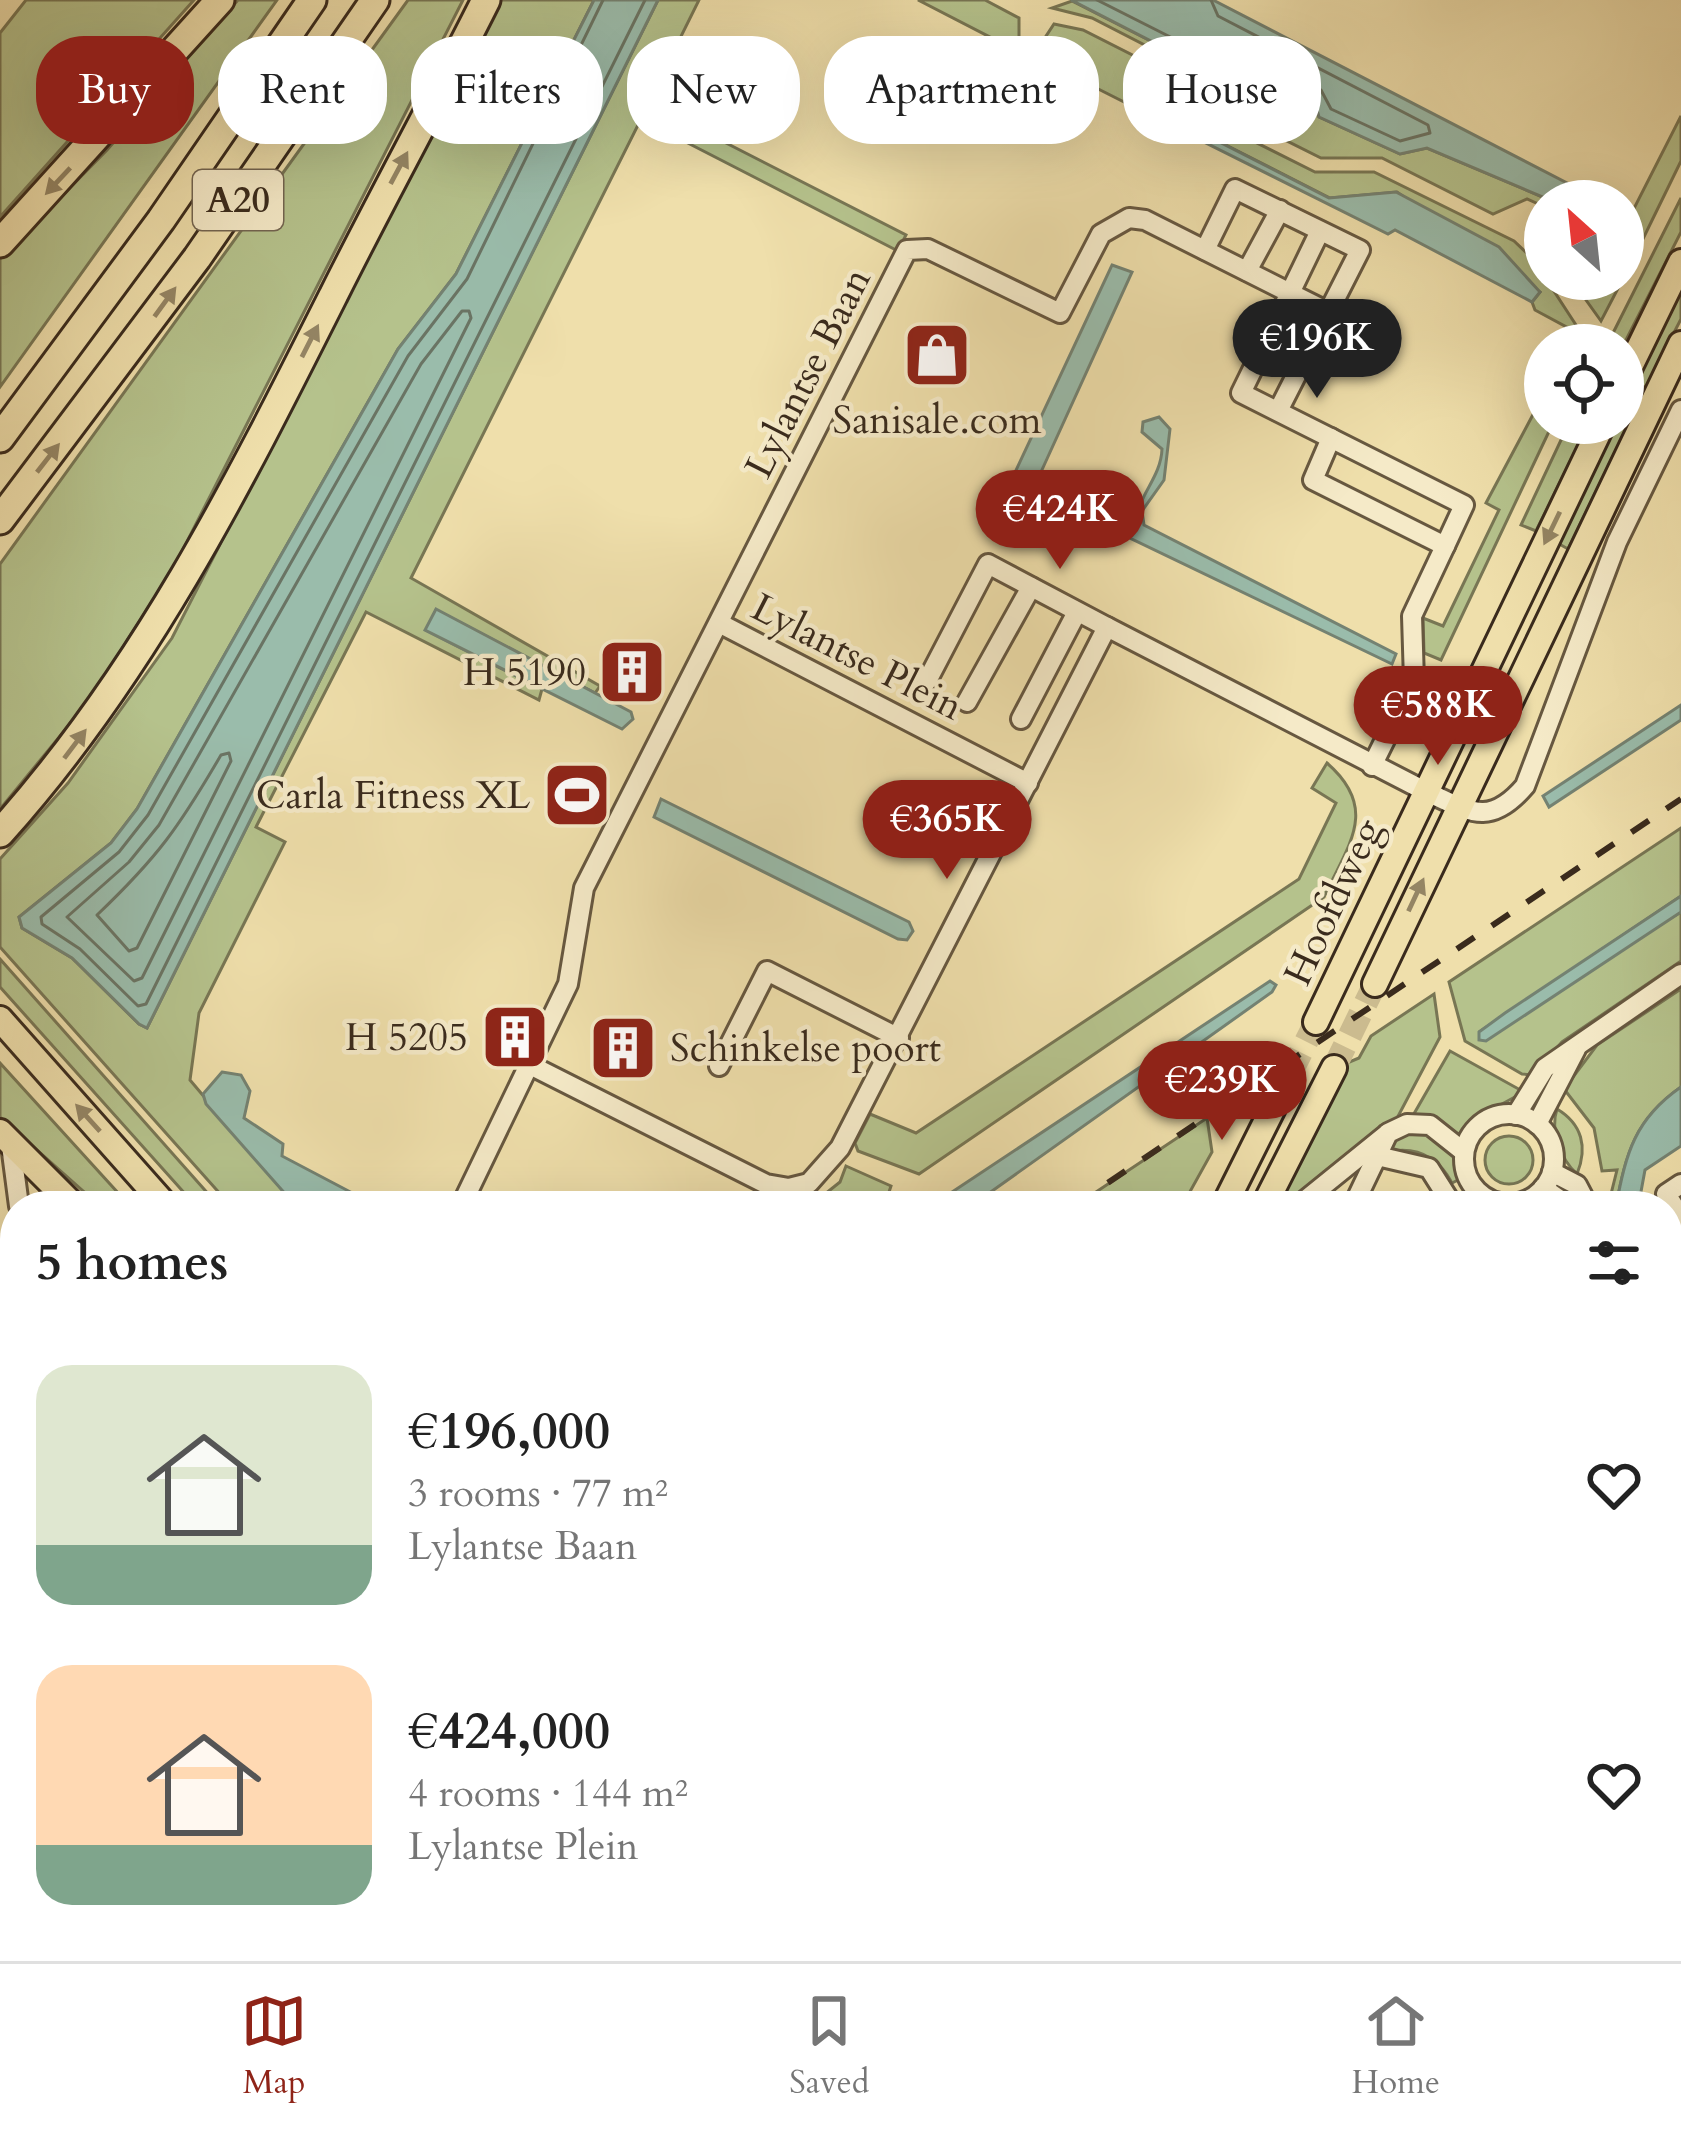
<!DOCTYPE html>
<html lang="en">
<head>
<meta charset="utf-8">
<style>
	:root { --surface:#fff; --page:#f2f2f2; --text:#222; --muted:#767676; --line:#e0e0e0; --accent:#8f2418 }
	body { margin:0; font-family:Cardo,serif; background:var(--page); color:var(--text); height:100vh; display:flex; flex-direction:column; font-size:45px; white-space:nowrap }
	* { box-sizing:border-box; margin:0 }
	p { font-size:39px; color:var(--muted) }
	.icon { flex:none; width:66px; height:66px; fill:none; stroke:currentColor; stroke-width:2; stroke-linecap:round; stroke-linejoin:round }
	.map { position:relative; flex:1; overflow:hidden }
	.drawer { position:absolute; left:0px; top:1191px; width:1683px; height:771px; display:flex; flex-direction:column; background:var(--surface); border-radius:48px 48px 0 0; box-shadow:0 12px 48px #0002 }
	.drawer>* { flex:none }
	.banner { position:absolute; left:36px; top:36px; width:1611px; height:108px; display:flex; gap:24px }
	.needle { width:78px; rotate:333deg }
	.tools { position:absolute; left:1524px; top:180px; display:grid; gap:24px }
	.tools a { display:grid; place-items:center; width:120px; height:120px; border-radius:50%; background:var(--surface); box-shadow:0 12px 48px #0002; font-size:60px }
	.price { position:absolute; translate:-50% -102px; padding:0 27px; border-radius:42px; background:var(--accent); color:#fff; font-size:39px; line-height:78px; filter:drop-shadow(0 3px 6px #0008) }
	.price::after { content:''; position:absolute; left:50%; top:72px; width:36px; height:27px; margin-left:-18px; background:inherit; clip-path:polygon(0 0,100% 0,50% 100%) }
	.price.active { background:#222; color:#fff }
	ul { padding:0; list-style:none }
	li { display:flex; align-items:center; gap:36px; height:300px; padding:0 36px }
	li span { display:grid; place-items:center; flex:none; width:336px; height:240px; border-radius:36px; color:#555 }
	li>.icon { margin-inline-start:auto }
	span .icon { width:144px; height:144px; fill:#fffc; stroke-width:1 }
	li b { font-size:51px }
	h2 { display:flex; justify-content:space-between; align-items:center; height:144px; padding:0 36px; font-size:51px }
	.tag { padding:0 42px; border-radius:48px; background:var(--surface); box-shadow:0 12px 48px #0002; font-size:42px; line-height:108px }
	.tag.active { background:var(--accent); color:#fff }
	.dock { display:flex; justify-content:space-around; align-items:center; height:168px; border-top:3px solid var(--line); background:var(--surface); font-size:33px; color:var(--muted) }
	.dock a { display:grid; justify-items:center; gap:6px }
	.dock .active { color:var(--accent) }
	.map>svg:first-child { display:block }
	.green { fill:#b5c28c; stroke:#787654; stroke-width:3 }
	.water { fill:#9abcab; stroke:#748272; stroke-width:3 }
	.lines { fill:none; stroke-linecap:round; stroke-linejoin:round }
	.shore { stroke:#6a7464; stroke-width:3 }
	.major-tunnel { stroke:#cbbb8f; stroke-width:24; stroke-dasharray:24 12; stroke-linecap:butt }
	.minor-casing { stroke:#675840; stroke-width:24 }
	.major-casing { stroke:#3a2b1d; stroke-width:30 }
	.highway-casing { stroke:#3a2b1d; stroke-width:33 }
	.minor { stroke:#f5eac8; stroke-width:18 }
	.major { stroke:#efdfab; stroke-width:24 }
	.highway { stroke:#efdfab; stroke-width:27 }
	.rail { stroke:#3a2b1d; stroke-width:6; stroke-dasharray:21 21; stroke-linecap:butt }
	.oneway { fill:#948564 }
	.labels { text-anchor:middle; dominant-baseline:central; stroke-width:9; stroke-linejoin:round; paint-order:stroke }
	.shield { fill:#f5eac8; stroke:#726450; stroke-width:3 }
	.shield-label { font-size:36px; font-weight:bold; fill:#3a2b1d }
	.street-label { font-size:39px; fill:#3a2b1d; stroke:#f5eac8 }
	.poi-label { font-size:39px; fill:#3a2b1d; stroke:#f5eac8; text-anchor:end }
</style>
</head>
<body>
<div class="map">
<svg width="1681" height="1961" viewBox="0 0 1681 1961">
	<rect width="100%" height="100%" fill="#efdfab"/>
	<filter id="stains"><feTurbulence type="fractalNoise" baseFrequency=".00167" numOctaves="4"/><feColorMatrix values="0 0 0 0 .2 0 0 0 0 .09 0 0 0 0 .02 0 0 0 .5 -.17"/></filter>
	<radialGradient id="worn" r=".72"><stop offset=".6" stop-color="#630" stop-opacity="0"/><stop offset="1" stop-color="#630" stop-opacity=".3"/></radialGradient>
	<!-- green -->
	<g class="green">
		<polygon points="26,0 194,0 0,217 0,33"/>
		<polygon points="238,0 277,0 0,387 0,259 107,150"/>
		<polygon points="408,0 463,0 174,567 88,702 0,809 0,564"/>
		<polygon points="499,0 594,0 456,274 398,349 137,809 111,843 19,917 22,928 72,958 139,1024 147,1028 658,0 699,0 648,103 906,235 898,251 641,119 411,578 600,686 595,693 436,610 426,630 542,689 539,700 366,612 256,827 285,842 199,1013 190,1080 296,1206 231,1206 0,947 0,859 68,783 172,638"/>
		<polygon points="918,0 985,0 1019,18 1019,52"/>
		<polygon points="1072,1 1194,63 1254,65 1314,100 1319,117 1400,154 1427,148 1552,201 1545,201 1545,207 1527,199 1493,214 1382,158 1321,158 1203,99 1162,54 1092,18 1052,8"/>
		<polygon points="1054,24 1083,30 1156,67 1199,114 1315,172 1374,172 1514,241 1533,259 1589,345 1565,345 1572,330 1535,310 1532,302 1540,292 1397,192 1330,198 1151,107 1144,77 1130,105 1033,56"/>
		<polygon points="1681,116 1681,161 1640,245 1623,250 1623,230"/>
		<polygon points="1681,198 1681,232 1626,340 1616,345 1611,337"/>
		<polygon points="1623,271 1625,275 1601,321 1571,279 1623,279"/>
		<polygon points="1681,284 1681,319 1645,389 1636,374"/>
		<polygon points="1545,392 1545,423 1553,423 1441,660 1424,653 1423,618 1443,626 1499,510 1486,503"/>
		<polygon points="1624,396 1635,411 1568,549 1554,541 1611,423 1623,423"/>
		<polygon points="1569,423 1589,423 1536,531 1521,525"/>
		<path d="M1327 763C1380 809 1348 845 1324 897L919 1174 858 1151 855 1143 870 1114 916 1133 1299 879 1336 803 1312 788Z"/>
		<polygon points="1681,828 1681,896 1479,1032 1681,912 1681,961 1562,1042 1533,1075 1522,1074 1465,1041 1449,982"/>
		<polygon points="0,959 219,1206 196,1206 0,987"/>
		<path d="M1681 989V1087C1635 1119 1626 1153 1616 1206H1608L1617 1170 1602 1171 1594 1128 1564 1089 1597 1045Z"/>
		<polygon points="1434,994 1440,1037 1395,1122 1291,1206 1275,1206 1347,1063 1359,1058 1371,1036"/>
		<polygon points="1450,1051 1524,1092 1482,1115 1462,1135 1411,1119"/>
		<polygon points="0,1063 130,1206 100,1206 0,1117"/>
		<path d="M1557 1109C1582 1124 1588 1147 1577 1174 1560 1159 1550 1129 1557 1109Z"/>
		<polygon points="1207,1118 1212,1152 1182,1206 1075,1206"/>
		<path d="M1418 1128 1457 1154 1460 1179 1452 1183C1438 1157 1416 1146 1387 1152L1390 1136Z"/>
		<circle cx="1509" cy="1160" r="24"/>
		<polygon points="846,1166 891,1186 889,1192 869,1206 810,1206 840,1182"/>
		<polygon points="15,1823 15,1899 0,1909 0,1838"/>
		<polygon points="15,1943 15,1947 136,1947 115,1961 0,1961 0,1953"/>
		<polygon points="1022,1947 1186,1947 1201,1961 1030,1961"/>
	</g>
	<!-- water -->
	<g class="water">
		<polygon points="594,0 658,0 147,1028 139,1024 72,958 22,928 19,917 111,843 137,809 398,349 456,274"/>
		<polygon points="1071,0 1213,0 1602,201 1552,201 1427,148 1400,154 1319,117 1314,100 1254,65 1194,63"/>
		<polygon points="1144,76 1156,83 1147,100 1151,107 1329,198 1396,192 1499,247 1540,292 1532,302 1395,230 1388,234 1130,105"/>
		<path d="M1112 265 1132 272 1041 472 1137 521C1137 496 1161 478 1162 449L1142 432 1143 422 1159 417 1170 429 1164 480 1142 511 1144 525 1396 654 1392 664 1011 481Z"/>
		<polygon points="436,609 631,712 633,719 622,729 425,630"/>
		<polygon points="1681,705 1681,720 1549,807 1543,796"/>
		<polygon points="661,799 909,922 913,931 907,940 898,939 654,817"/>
		<polygon points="1681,896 1681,912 1486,1041 1479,1040 1479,1032 1505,1013"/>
		<polygon points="1270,981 1276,985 1272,992 971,1206 931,1206"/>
		<polygon points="222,1072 241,1075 250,1091 244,1118 283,1144 282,1156 377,1206 296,1206 206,1104 203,1094"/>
		<path d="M1681 1087V1146L1645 1170 1640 1197 1647 1206H1616C1626 1153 1635 1119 1681 1087Z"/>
		<polygon points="1186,1947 1220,1947 1247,1961 1201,1961"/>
	</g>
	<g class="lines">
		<!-- shore -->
		<g class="shore">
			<polyline points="603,0 467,279 408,356 148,815 119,852 41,917 42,924 80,949 138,1006 146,1004 645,0"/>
			<polyline points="1097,0 1198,51 1259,54 1321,90 1331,109 1400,141 1430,133 1428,125 1218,16 1211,0"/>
			<polygon points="462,311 469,311 471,318 142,978 134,981 67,917 129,862 159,825 421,364"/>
			<path d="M229 753 231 761 137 948 129 951 97 915C158 857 179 827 221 755Z"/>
		</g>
		<!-- major-tunnel -->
		<g class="major-tunnel">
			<polyline points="1334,1068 1375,984"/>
			<polyline points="1274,1106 1316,1022"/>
		</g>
		<defs>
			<g id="minor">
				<polyline points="1320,231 1290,293 1328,312"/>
				<polyline points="1205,250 1235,189 1360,250 1278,411"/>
				<polyline points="1247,271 1280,210"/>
				<polyline points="1331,438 1313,480 1445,546 1412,616 1414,681 1372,766"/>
				<polyline points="719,623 1028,783"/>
				<polyline points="927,681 988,564 1107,627"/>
				<polyline points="967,702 1031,587"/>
				<polyline points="1021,719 1077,612"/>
				<path d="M532 1066 766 1184 789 1188 809 1183 840 1148 1107 627 1425 791C1469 811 1489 828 1525 786L1617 542 1681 410"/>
				<polyline points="719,1066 767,971 899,1038"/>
				<circle cx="1509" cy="1159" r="45"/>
				<polyline points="1516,1115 1545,1068 1681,974"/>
				<polyline points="1537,1124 1576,1049"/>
				<polyline points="11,1145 19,1206"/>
				<polyline points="1373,1155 1429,1168 1453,1206"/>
				<polyline points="1552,1172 1577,1185 1588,1206"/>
				<polyline points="1681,1184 1666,1194 1681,1217"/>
				<polyline points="1543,1188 1569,1206"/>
				<polyline points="461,1206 568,984 584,888 907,250 928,249 1060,313 1101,234 1129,218 1145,220 1290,293 1241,393 1464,505 1445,546"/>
				<polyline points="1298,1206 1387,1134"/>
				<polyline points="1353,1206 1388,1133 1407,1124 1430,1125 1464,1152"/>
				<polyline points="1668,1351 1681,1374"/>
				<polyline points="0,1385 15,1400"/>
				<polyline points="1668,1442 1681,1424"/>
				<polyline points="1668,1467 1681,1473"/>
				<polyline points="1668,1677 1681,1684"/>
				<polyline points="0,1766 15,1750"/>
				<polyline points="0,1795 15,1780"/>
				<polyline points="1668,1851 1681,1858"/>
				<polyline points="129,1961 150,1947"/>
				<polyline points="1461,1961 1468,1947"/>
			</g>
			<g id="major">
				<polyline points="1623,381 1681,262"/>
				<polyline points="1375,984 1681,344"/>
				<polyline points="0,1019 166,1206"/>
				<polyline points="1316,1022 1603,423"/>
				<polyline points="0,1132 74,1206"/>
				<polyline points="1224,1206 1274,1106"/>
				<polyline points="1264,1206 1334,1068"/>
				<polyline points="776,1947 784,1961"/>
				<polyline points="828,1947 842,1961"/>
				<polyline points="909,1947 923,1961"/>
				<polyline points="943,1947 947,1961"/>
			</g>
			<g id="highway">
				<polyline points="0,243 220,0"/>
				<polyline points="0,438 161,220 312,0"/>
				<polyline points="0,520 197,258 375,0"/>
				<path d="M0 833C144 673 239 483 335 292 384 194 437 98 486 0"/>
			</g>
		</defs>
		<!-- minor casing -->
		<use href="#minor" class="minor-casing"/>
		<!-- major casing -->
		<use href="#major" class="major-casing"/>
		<!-- highway casing -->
		<use href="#highway" class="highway-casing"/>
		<!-- minor -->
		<use href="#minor" class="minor"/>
		<!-- major -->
		<use href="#major" class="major"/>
		<!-- highway -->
		<use href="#highway" class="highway"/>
		<!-- rail -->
		<g class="rail">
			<polyline points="1073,1206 1681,799"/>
			<polyline points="0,1939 15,1929"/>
		</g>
	</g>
	<!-- one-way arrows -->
	<defs><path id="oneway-solid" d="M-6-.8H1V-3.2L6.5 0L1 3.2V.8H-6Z" transform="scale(3)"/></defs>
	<g class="oneway">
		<use href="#oneway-solid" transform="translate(399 168) rotate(-62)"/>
		<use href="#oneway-solid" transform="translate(58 181) rotate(133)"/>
		<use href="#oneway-solid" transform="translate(165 302) rotate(-54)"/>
		<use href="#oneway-solid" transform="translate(310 341) rotate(-63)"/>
		<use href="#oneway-solid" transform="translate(48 458) rotate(-52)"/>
		<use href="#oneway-solid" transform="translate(1552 528) rotate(116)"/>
		<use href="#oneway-solid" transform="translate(75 744) rotate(-53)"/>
		<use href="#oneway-solid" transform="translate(1416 895) rotate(-65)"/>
		<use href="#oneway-solid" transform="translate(88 1118) rotate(-132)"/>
	</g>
	<!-- icons -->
	<defs>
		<symbol id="shop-square" viewBox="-11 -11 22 22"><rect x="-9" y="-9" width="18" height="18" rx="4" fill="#8f2418" stroke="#f5eac8"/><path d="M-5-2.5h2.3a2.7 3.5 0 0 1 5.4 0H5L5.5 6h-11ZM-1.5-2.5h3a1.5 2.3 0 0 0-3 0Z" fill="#fff"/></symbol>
		<symbol id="building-square" viewBox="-11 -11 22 22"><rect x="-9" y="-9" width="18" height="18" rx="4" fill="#8f2418" stroke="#f5eac8"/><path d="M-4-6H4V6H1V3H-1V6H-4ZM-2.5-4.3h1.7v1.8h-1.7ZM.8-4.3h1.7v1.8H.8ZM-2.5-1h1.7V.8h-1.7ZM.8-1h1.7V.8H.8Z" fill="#fff"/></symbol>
		<symbol id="stadium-square" viewBox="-11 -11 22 22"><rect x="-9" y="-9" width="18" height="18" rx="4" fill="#8f2418" stroke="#f5eac8"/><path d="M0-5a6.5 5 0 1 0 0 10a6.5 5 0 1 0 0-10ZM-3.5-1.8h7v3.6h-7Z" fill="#fff"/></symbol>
	</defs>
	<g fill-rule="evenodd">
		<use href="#shop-square" x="899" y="317" width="76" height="76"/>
		<use href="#building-square" x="594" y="634" width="76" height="76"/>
		<use href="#stadium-square" x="539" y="757" width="76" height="76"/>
		<use href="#building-square" x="477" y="999" width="76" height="76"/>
		<use href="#building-square" x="585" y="1010" width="76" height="76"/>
	</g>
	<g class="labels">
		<!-- shield labels -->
		<rect class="shield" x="193" y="170" width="90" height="60" rx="9"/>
		<g class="shield-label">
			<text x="238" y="200">A20</text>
		</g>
		<!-- street labels -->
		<g class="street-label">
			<text transform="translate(808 373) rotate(-63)">Lylantse Baan</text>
			<text transform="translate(857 657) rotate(27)">Lylantse Plein</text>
			<text transform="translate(1333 902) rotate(-65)">Hoofdweg</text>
		</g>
		<!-- poi labels -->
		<g class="poi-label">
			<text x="937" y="420" text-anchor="middle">Sanisale.com</text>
			<text x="586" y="672">H 5190</text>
			<text x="530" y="795">Carla Fitness XL</text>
			<text x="468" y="1037">H 5205</text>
			<text x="670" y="1048" text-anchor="start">Schinkelse poort</text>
		</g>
	</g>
	<rect width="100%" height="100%" filter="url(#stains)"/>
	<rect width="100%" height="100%" fill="url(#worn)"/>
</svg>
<div class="tools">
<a><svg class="needle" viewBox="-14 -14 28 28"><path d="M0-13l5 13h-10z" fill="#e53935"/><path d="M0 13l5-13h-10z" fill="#767676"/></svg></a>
<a><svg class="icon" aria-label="locate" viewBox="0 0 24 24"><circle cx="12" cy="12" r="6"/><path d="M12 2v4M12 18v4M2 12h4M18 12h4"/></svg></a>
</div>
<b class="price active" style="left:1317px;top:401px">€196K</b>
<b class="price" style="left:1060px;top:572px">€424K</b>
<b class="price" style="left:1438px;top:768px">€588K</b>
<b class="price" style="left:947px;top:882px">€365K</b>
<b class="price" style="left:1222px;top:1143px">€239K</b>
<div class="banner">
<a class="tag active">Buy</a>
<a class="tag">Rent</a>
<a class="tag">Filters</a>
<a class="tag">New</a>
<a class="tag">Apartment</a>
<a class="tag">House</a>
</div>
<section class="drawer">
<h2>5 homes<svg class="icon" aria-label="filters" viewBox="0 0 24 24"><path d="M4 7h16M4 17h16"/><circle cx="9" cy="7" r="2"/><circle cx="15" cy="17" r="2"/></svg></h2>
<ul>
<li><span style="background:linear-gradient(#dfe7d0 75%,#7fa58c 0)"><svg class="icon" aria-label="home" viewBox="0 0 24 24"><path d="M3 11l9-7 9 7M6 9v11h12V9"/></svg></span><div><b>€196,000</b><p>3 rooms · 77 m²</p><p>Lylantse Baan</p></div><svg class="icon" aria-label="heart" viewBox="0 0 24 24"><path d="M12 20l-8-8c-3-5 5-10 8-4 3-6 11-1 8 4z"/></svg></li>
<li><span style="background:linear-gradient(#ffd9b3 75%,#7fa58c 0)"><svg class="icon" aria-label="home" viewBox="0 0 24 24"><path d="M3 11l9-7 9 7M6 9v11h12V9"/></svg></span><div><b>€424,000</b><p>4 rooms · 144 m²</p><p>Lylantse Plein</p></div><svg class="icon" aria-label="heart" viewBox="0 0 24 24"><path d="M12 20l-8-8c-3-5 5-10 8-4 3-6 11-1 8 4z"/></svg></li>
</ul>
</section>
</div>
<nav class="dock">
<a class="active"><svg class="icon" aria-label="map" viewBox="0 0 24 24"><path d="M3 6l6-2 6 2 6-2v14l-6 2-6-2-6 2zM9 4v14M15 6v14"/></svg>Map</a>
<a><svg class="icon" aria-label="saved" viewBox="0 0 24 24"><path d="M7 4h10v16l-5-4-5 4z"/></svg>Saved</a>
<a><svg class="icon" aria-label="home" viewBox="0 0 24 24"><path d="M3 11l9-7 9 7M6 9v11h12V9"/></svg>Home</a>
</nav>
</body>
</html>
